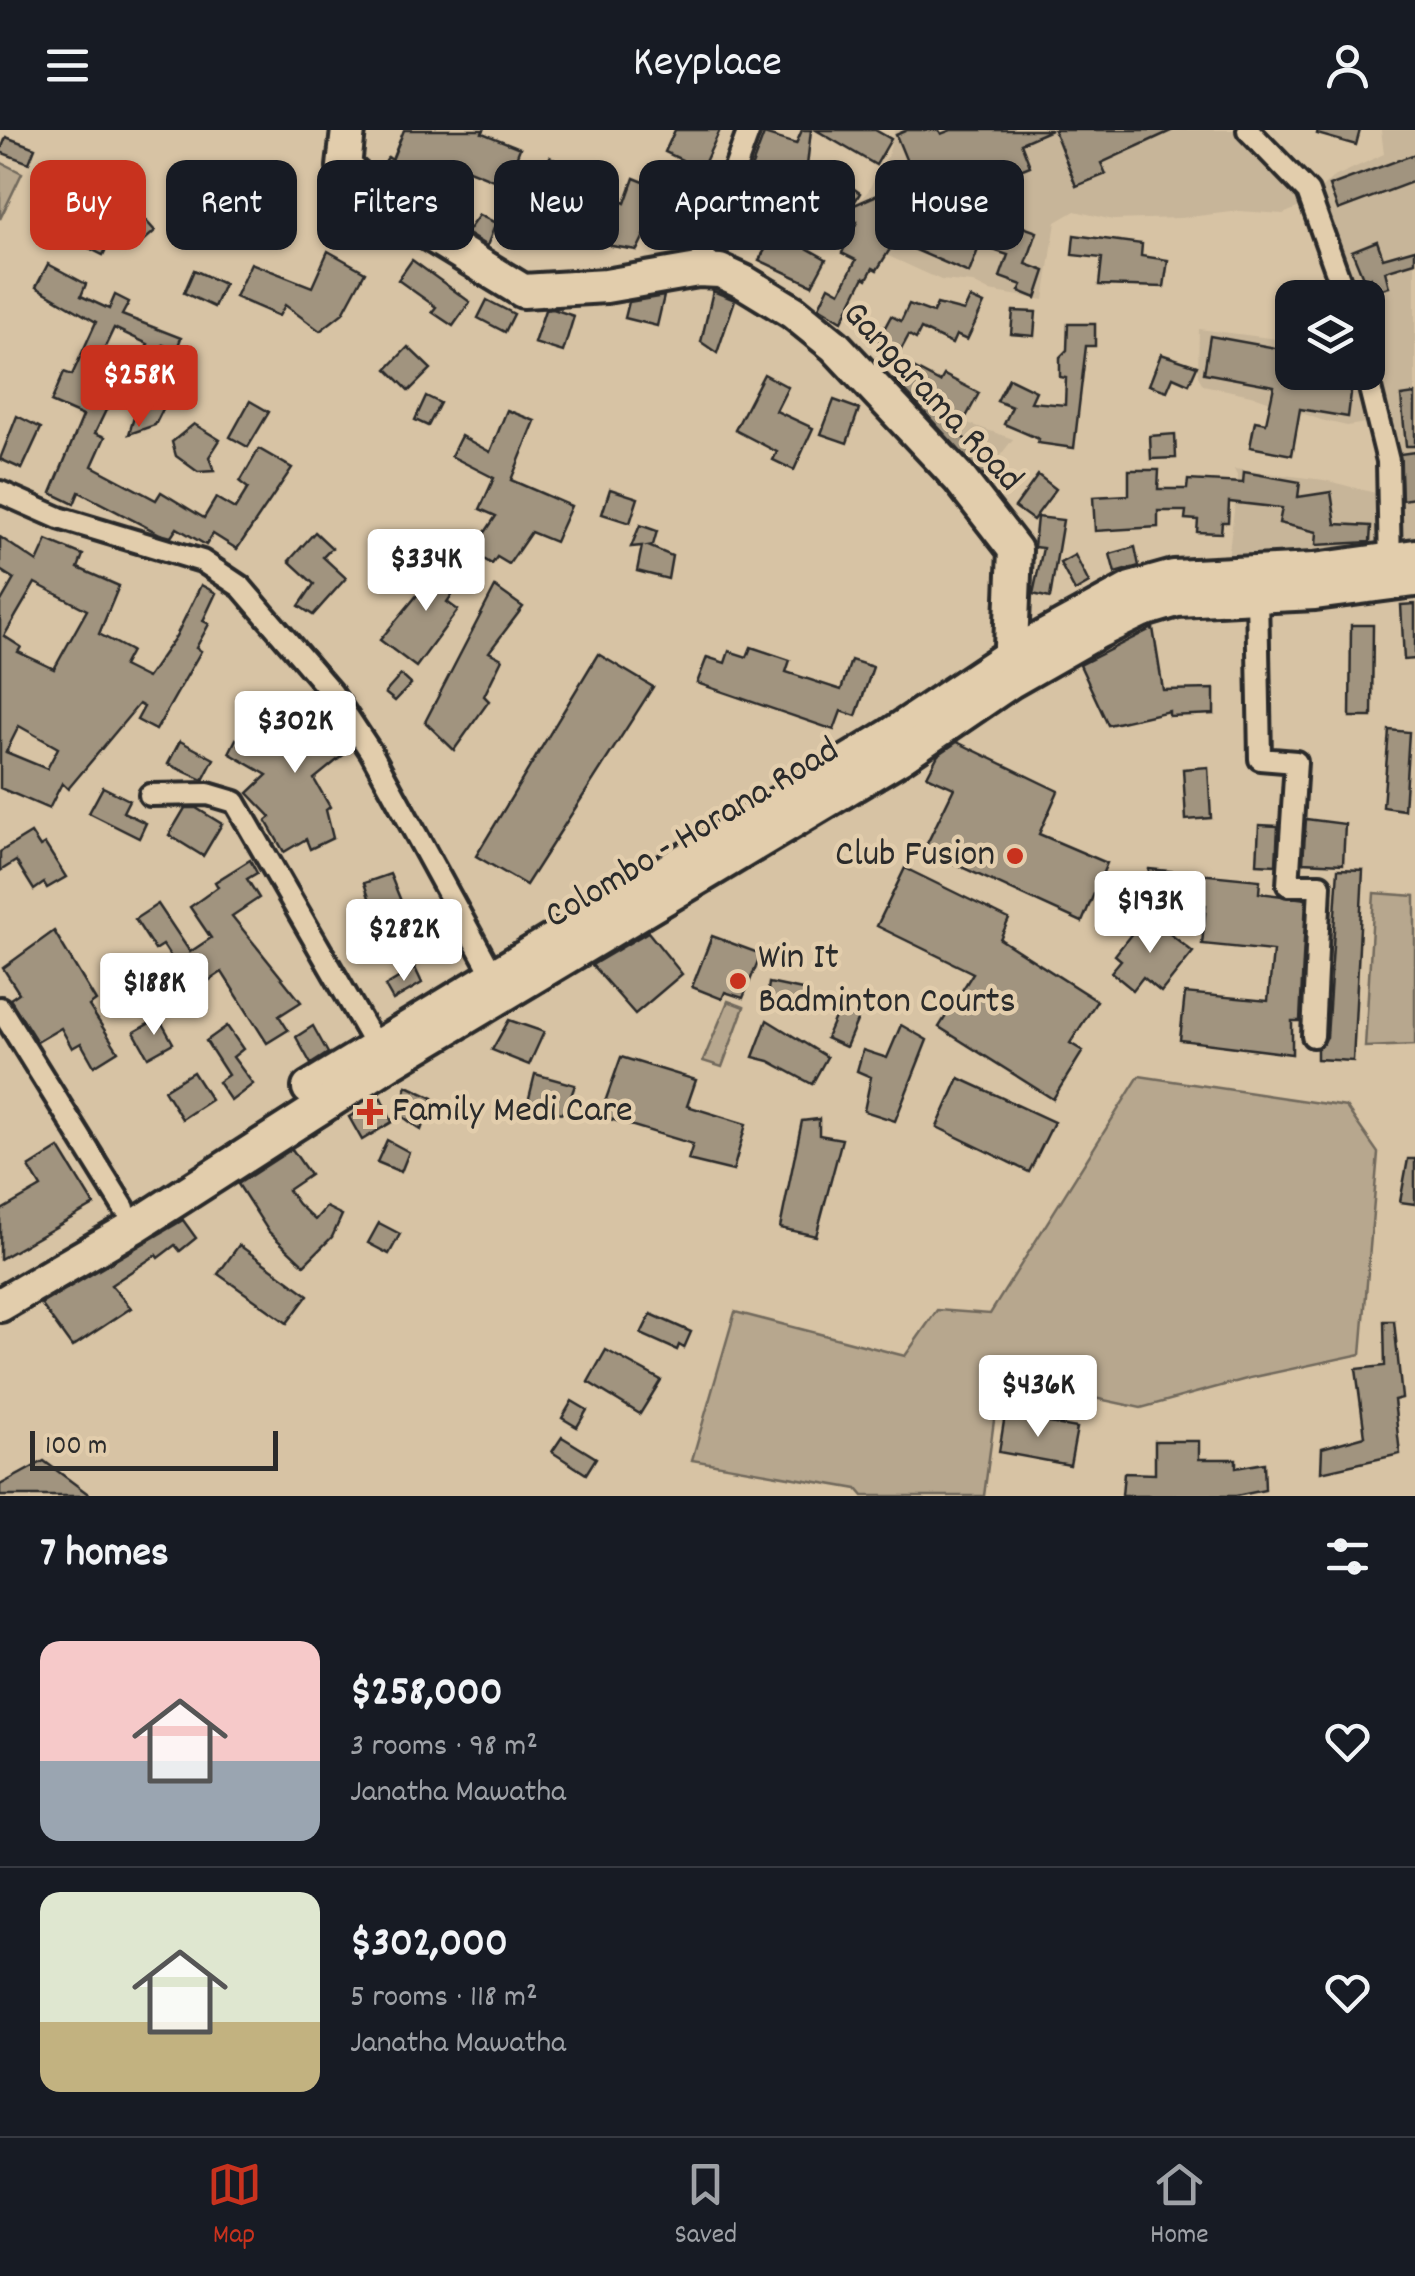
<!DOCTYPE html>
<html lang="en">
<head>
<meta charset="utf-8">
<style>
	:root { --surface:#171b24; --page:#242831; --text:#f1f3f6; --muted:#9ea1a6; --line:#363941; --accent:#c8321e }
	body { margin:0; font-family:Dekko,sans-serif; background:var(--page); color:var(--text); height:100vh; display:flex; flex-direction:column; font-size:38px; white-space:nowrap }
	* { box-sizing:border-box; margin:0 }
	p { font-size:32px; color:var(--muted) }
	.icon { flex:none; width:55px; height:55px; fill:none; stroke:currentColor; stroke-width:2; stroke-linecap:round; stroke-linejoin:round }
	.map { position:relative; height:1366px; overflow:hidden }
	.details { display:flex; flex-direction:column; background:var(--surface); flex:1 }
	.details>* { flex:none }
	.top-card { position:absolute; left:30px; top:30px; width:1355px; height:90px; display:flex; gap:20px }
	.controls { position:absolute; left:1275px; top:150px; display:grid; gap:20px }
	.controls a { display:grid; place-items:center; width:110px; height:110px; border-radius:20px; background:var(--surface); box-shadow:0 2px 8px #0004; font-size:50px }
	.scale { position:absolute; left:30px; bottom:25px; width:248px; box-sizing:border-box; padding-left:10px; border:5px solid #2b2b2b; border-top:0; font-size:28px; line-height:35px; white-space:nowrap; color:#2b2b2b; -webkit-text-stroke:8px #e2cdac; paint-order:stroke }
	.price { position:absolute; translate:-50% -85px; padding:0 22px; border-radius:10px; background:#fff; color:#222; font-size:32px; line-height:65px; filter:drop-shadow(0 2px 5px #0008) }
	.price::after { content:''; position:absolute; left:50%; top:60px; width:30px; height:22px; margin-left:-15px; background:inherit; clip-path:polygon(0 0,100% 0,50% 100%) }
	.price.on { background:var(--accent); color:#fff }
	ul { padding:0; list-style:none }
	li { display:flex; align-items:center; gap:30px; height:250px; padding:0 40px }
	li+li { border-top:2px solid var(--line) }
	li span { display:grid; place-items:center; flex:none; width:280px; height:200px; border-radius:20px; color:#555 }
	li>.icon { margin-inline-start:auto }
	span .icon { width:120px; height:120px; fill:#fffc; stroke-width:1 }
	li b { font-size:42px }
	h2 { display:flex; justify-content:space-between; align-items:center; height:120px; padding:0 40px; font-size:42px }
	.tag { padding:0 35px; border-radius:20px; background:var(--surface); box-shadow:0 2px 8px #0004; font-size:35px; line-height:90px }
	.tag.on { background:var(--accent); color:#fff }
	header { display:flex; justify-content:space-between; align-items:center; height:130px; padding:0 40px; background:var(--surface); font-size:45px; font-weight:600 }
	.menu { display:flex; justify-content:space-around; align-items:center; height:140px; border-top:2px solid var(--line); background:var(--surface); font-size:28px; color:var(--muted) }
	.menu a { display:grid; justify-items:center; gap:5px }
	.menu .on { color:var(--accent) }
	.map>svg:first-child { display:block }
	.built { fill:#c7b599 }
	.green { fill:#b7a78e; stroke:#71695c; stroke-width:2.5 }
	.building { fill:#a1947f; stroke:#2b2b2b; stroke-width:2.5; fill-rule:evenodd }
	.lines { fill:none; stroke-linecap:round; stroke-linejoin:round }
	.street-casing { stroke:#2b2b2b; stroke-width:28 }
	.primary-casing { stroke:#2b2b2b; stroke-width:40 }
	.street { stroke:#e2cdac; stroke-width:20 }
	.primary { stroke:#e2cdac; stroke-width:32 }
	.poi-dot { fill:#c8321e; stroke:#e2cdac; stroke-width:4 }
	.labels { text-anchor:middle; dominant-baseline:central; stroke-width:9; stroke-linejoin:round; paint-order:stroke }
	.street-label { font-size:38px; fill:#2b2b2b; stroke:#e2cdac }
	.poi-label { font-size:38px; fill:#2b2b2b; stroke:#e2cdac; text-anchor:start }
</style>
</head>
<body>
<header><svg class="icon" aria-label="menu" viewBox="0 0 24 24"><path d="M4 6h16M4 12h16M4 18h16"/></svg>Keyplace<svg class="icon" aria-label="person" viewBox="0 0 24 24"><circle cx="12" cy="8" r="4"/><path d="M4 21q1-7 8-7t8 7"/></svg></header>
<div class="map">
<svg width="1415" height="1366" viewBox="0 0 1415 1366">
	<rect width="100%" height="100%" fill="#d7c3a4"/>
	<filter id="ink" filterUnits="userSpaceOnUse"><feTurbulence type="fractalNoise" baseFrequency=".01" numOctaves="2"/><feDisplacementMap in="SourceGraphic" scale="20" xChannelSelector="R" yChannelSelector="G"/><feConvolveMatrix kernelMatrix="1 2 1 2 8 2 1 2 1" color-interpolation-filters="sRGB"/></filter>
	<g filter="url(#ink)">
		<!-- built -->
		<g class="built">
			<polygon points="895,0 1248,0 1312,68 1332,48 1384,24 1381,0 1415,0 1415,446 1225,454 1238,348 1234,339 1324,350 1391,367 1378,291 1347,296 1321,290 1251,265 1203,255 1198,246 1199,199 1292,211 1292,242 1368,242 1368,168 1346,167 1302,76 1283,84 1240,81 1180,88 1113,90 1075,81 1056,92 1044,170 989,161 973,153 941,150 840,104 838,94 868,61 888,25"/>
			<polygon points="925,278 1013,309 971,363 904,293"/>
		</g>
		<!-- green -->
		<g class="green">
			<polygon points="0,32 22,43 0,89"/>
			<polygon points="1374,763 1415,766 1415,915 1365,917"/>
			<polygon points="728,871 744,877 722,937 703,931"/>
			<polygon points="1139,946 1346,977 1378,1023 1361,1224 1250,1248 1141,1278 1085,1266 996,1275 984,1366 863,1366 857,1359 692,1330 735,1182 905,1226 937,1180 990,1184"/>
		</g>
		<!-- building -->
		<g class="building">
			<polygon points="404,0 484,0 482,3 520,18 506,55 464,38 459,48 449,44 444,54 419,42 407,63 379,41 388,27 392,30"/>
			<polygon points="675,0 720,0 698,47 710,51 702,76 670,66 682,30 665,22"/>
			<polygon points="802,0 811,0 807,36 825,38 860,63 852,76 914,49 896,5 907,0 939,0 941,4 951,0 1051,0 1021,13 1030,36 978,57 984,70 937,89 984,104 969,143 895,111 877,140 873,138 867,149 864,147 842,191 819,177 829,156 840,162 856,130 842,123 857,92 824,69 822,84 788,80 791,56 750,41 764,4 796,14"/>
			<polygon points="816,0 875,0 891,9 876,35"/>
			<polygon points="1054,0 1173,0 1101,33 1106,44 1076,56"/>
			<polygon points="1318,0 1360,0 1356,15 1317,4"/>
			<polygon points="6,7 35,18 29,33 0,22"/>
			<polygon points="1415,24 1415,51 1338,80 1329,56"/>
			<polygon points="550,27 561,33 555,46 580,57 573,74 602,88 611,67 625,73 634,48 666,61 637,120 612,116 569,88 561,104 516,84 524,68 536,74 549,46 542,43"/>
			<polygon points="54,49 86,62 90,55 138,82 155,101 138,116 119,94 103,125 62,105 60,111 34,100"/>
			<polygon points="479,85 496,93 487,116 466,103"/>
			<polygon points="1004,90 1037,102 1026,134 1045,141 1036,168 1019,161 1022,155 1000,147 1008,125 993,120"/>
			<polygon points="265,93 279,98 273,115 260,110"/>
			<polygon points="780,94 807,106 803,116 826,129 812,155 759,130"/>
			<polygon points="1074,105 1142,114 1141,126 1168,130 1164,157 1099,155 1102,128 1072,125"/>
			<polygon points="1377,111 1383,128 1415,119 1415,132 1385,141 1389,157 1374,161 1370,147 1364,150 1352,121"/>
			<polygon points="328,121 365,142 343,183 320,201 285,175 279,186 235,167 251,133 312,157"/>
			<polygon points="412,130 470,172 453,196 432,182 436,177 398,150"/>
			<polygon points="48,134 86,154 81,166 109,179 115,165 129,172 122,185 181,208 176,221 163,215 149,242 169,254 160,270 166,273 155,295 129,304 140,267 125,259 148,214 114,198 94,240 119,253 95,303 105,307 92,336 156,370 161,362 204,388 216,368 235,379 248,358 240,352 259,319 292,338 237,419 213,404 206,415 177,398 171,407 160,404 79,362 74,374 51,363 83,286 51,272 64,242 72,245 96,192 36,157"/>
			<polygon points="194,140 224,154 214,177 184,163"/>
			<polygon points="713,161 735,170 717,223 701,212"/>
			<polygon points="664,166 657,196 625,188 629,172"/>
			<polygon points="970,168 984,174 967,210 956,205 952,214 921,199 916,209 909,205 898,225 876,214 891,186 901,191 909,174 933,183 937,174 964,181"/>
			<polygon points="487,170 514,184 505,202 478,188"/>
			<polygon points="553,179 574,186 563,222 534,213 545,180"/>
			<polygon points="1013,181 1036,182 1034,206 1011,204"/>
			<polygon points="1068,194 1095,194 1095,216 1086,216 1074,318 1038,313 1039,309 1004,294 1012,277 997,271 1009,248 1036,261 1031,272 1065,275 1066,248 1060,247 1060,227 1067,220"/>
			<polygon points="1210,206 1292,221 1292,242 1340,242 1338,253 1352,255 1348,287 1300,279 1292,325 1250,317 1255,291 1266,293 1274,256 1204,243"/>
			<polygon points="408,217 431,239 409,261 387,239"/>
			<polygon points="1161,224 1197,236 1189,254 1173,247 1167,261 1149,255"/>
			<polygon points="904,233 940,252 944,245 979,263 957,304 995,327 983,346 895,250"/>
			<polygon points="764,244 788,257 776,281 813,298 794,340 773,330 777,322 735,300"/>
			<polygon points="1415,264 1415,316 1406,316 1401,266"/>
			<polygon points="426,266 440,273 428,296 415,290"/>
			<polygon points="834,270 859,279 847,313 821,304"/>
			<polygon points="250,271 269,282 248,317 230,307"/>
			<polygon points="507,280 535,291 511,350 571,376 555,412 531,402 509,434 497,427 492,434 472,422 496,386 480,379 494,348 451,326 461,306 490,322"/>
			<polygon points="17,286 41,298 22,339 0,329"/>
			<polygon points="194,294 220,310 209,327 214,341 198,342 176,326 172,312"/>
			<polygon points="1175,304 1176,328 1151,329 1150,306"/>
			<polygon points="1415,322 1415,368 1402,370 1400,324"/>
			<polygon points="1129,340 1159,340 1158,359 1187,359 1188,350 1243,353 1244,342 1300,352 1298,367 1331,362 1336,394 1371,396 1370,412 1316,415 1317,402 1279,393 1282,378 1229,372 1228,392 1222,392 1221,403 1197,402 1198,390 1185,389 1186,381 1158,381 1158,397 1095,401 1093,367 1129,365"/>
			<polygon points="1038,345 1056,359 1033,390 1015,377"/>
			<polygon points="610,359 638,368 630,393 602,384"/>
			<polygon points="1037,387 1063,390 1050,468 1033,464 1043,418 1034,417"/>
			<polygon points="640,395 657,401 653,415 648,416 672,426 668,449 637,441 642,416 631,417"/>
			<polygon points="315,402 332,418 323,427 346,448 313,485 299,476 314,454 289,431"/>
			<path d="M0 407 37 432 47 410 83 425 78 438 119 456 99 504 131 521 123 536 147 548 176 506 201 455 216 463 203 491 209 494 196 518 201 521 156 600 137 590 144 577 139 574 68 659 62 653 49 679 0 658V473L14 449 0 440ZM35 453 87 480 54 539 18 522 21 517 4 506ZM19 596 58 618 47 639 6 622Z"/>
			<polygon points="1135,417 1139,436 1115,443 1110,424"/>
			<polygon points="1075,425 1089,453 1075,461 1060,433"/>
			<polygon points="440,426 467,444 447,472 458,480 416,537 380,510 432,447 427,444"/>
			<polygon points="495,457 523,477 489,522 502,529 484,566 489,571 454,620 425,592"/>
			<polygon points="1415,474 1415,529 1404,530 1401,475"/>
			<polygon points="1351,495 1373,495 1372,587 1350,587"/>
			<polygon points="1153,498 1163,560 1214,559 1214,584 1169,586 1169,581 1108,595 1080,535"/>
			<polygon points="751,517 790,530 786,542 841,560 851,530 873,537 856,586 841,581 834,600 697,553 707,527 725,533 729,521 747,527"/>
			<polygon points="598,524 653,557 526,755 476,726"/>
			<polygon points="401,545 411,554 395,571 385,563"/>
			<polygon points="307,574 333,589 352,618 314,649 330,677 326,680 333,708 310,719 306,709 284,722 266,691 271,687 248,663 267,645 229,623 236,609 243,613 253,595 285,613"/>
			<polygon points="1389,600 1409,602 1404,680 1383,677"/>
			<polygon points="180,611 214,629 203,650 168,634"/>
			<polygon points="957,612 1058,661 1039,704 1107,733 1082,792 924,720 954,658 927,646 938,625"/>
			<polygon points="1208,637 1211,688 1186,690 1183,639"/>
			<polygon points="103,657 129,670 123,682 146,693 139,708 89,683"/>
			<polygon points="185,678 196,678 222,694 203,726 169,705"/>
			<polygon points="1306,689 1345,694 1343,734 1303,732"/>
			<polygon points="1259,695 1278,696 1276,735 1257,734"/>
			<polygon points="31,703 40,717 45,714 66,747 47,758 44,753 34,760 16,731 0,741 0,722"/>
			<polygon points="250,730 257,743 247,749 259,768 232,786 301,872 279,886 288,900 267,913 222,842 193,861 163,815 155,820 135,789 158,774 190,822 211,808 190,777 218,757 215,752"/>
			<polygon points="905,738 1009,789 1000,809 1097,871 1070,913 1083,921 1053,969 939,897 973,843 877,796"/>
			<polygon points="1149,739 1260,750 1259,763 1306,769 1300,891 1292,891 1292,924 1180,910 1185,863 1268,871 1273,821 1202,814 1206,775 1146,769"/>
			<polygon points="1338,739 1363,740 1353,931 1317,929 1317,919 1327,907"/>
			<polygon points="390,744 405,781 377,791 364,753"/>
			<polygon points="1146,785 1193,822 1161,862 1143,847 1133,860 1111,842 1121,830 1115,825"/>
			<polygon points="54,801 96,871 89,876 118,921 94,936 81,913 72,918 61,898 37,912 10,869 19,863 3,838"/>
			<polygon points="648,802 682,844 635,884 592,835"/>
			<polygon points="712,806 761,824 743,868 725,862 722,869 692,857"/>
			<polygon points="415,838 422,853 393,870 385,856"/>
			<polygon points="769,853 807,861 797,884 766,875"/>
			<polygon points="840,876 859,886 846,917 826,908"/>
			<polygon points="159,888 173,913 148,927 134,902"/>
			<polygon points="509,890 544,902 529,935 492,920"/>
			<polygon points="767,890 827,927 812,954 769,931 753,927"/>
			<polygon points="901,895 927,910 895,991 864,981 871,947 857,941 863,920 887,928"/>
			<polygon points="227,896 243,919 233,927 253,954 231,971 218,952 228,945 206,911"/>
			<polygon points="313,896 328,923 311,934 296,907"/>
			<polygon points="621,927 696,950 687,976 746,994 733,1041 688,1030 693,1014 600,986"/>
			<polygon points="193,942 211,970 182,989 164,960"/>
			<polygon points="535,944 575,955 565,983 526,980"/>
			<polygon points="959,948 1054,992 1029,1042 937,997"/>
			<polygon points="407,956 433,968 421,1000 402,986 395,990"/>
			<polygon points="381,968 392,992 362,1010 349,987"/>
			<polygon points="819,989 819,1005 842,1009 816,1106 780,1098 802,991"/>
			<polygon points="387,1010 409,1022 401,1042 377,1032"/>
			<polygon points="59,1018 94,1075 0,1129 0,1081 41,1057 29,1037"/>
			<polygon points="292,1019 310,1045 288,1060 298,1074 315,1090 326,1077 342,1085 332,1107 304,1135 269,1102 238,1054"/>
			<polygon points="1408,1029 1415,1029 1415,1074 1400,1072"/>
			<polygon points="183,1090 196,1108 180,1121 175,1115 158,1128 156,1125 111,1155 131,1178 72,1217 41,1174"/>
			<polygon points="379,1093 400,1104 389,1124 368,1113"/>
			<polygon points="239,1115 308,1165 287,1193 218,1144"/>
			<polygon points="651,1184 691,1202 684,1218 679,1215 677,1220 641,1204"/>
			<polygon points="1384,1191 1394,1191 1402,1268 1394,1270 1400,1324 1321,1342 1322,1318 1365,1306 1356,1239 1385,1236"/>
			<polygon points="606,1220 661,1250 640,1284 588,1252"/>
			<polygon points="572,1271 587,1280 577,1297 562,1288"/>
			<polygon points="1005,1285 1077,1298 1070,1335 999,1322"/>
			<polygon points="562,1307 596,1328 586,1344 552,1322"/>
			<polygon points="1155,1311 1199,1311 1199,1329 1236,1329 1236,1338 1264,1333 1265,1360 1236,1366 1122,1366 1124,1343 1155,1344"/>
			<polygon points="44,1331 91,1366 0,1366 0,1355"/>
		</g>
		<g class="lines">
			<defs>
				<g id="street">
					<polyline points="1248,0 1308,62 1346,168"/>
					<polyline points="698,140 749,0"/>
					<polyline points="1366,242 1388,331 1390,438"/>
					<polyline points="0,362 59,388 202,431 241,457 332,563 371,622 499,856"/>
					<polyline points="1257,464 1260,629 1296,632 1288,755 1320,755 1313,906"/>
					<polyline points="150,665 208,664 235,672 375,915"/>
					<polyline points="0,878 124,1078"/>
				</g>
				<g id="primary">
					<polyline points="348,0 344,37 410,92 523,161 606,156 698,140 720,141 744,152 793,182 835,216 959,348 1015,420 1010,540"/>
					<polyline points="309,958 888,607 1009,526 1131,459 1174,447 1314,440 1415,426"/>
					<polyline points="0,1175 137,1095 388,934 900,627 1011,551 1097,502 1140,481 1177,470 1315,463 1415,450"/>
				</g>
			</defs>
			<!-- street casing -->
			<use href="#street" class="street-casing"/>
			<!-- primary casing -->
			<use href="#primary" class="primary-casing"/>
			<!-- street -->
			<use href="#street" class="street"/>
			<!-- primary -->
			<use href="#primary" class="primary"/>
		</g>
	</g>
	<!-- markers -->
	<g class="poi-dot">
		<circle cx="1015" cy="726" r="10"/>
		<circle cx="738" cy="851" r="10"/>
		<path d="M365 967h10v10h10v10h-10v10h-10v-10h-10v-10h10z"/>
	</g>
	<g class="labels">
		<!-- street labels -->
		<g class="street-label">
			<text transform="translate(931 268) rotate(47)">Gangarama Road</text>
			<text transform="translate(693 705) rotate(-31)">Colombo - Horana Road</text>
		</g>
		<!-- poi labels -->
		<g class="poi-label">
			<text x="995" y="726" text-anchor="end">Club Fusion</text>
			<text x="758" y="829">Win It<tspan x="758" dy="44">Badminton Courts</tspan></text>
			<text x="392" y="982">Family Medi Care</text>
		</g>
	</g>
</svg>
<div class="controls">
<a><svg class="icon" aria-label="layers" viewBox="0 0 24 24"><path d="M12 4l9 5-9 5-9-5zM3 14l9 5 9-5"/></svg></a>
</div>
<div class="scale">100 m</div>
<b class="price on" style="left:139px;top:300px">$258K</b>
<b class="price" style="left:426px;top:484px">$334K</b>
<b class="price" style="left:295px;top:646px">$302K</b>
<b class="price" style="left:1150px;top:826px">$193K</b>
<b class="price" style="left:404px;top:854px">$282K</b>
<b class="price" style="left:154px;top:908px">$188K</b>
<b class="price" style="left:1038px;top:1310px">$436K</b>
<div class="top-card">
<a class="tag on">Buy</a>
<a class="tag">Rent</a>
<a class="tag">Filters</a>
<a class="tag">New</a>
<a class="tag">Apartment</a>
<a class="tag">House</a>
</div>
</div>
<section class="details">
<h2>7 homes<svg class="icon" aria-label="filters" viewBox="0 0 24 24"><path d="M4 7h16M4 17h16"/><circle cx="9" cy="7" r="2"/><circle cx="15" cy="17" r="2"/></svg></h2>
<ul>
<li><span style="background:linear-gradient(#f6c9c9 60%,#9aa5b1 0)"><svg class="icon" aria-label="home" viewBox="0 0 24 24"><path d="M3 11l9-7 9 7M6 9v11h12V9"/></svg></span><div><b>$258,000</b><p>3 rooms · 98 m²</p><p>Janatha Mawatha</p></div><svg class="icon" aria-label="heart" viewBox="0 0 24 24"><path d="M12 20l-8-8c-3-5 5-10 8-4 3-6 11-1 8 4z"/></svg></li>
<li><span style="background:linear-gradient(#dfe7d0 65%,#c2b280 0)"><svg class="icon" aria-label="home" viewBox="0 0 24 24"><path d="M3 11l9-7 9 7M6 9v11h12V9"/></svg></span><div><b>$302,000</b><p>5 rooms · 118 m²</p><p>Janatha Mawatha</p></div><svg class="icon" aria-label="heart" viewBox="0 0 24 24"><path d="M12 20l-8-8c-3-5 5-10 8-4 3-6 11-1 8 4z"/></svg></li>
</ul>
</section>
<nav class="menu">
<a class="on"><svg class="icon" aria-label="map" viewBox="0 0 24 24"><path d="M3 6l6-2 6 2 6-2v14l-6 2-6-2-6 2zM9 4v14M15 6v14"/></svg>Map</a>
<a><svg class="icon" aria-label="saved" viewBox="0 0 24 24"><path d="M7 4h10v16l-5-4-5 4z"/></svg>Saved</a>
<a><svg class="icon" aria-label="home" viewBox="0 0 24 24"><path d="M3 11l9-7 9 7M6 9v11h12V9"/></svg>Home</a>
</nav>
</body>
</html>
